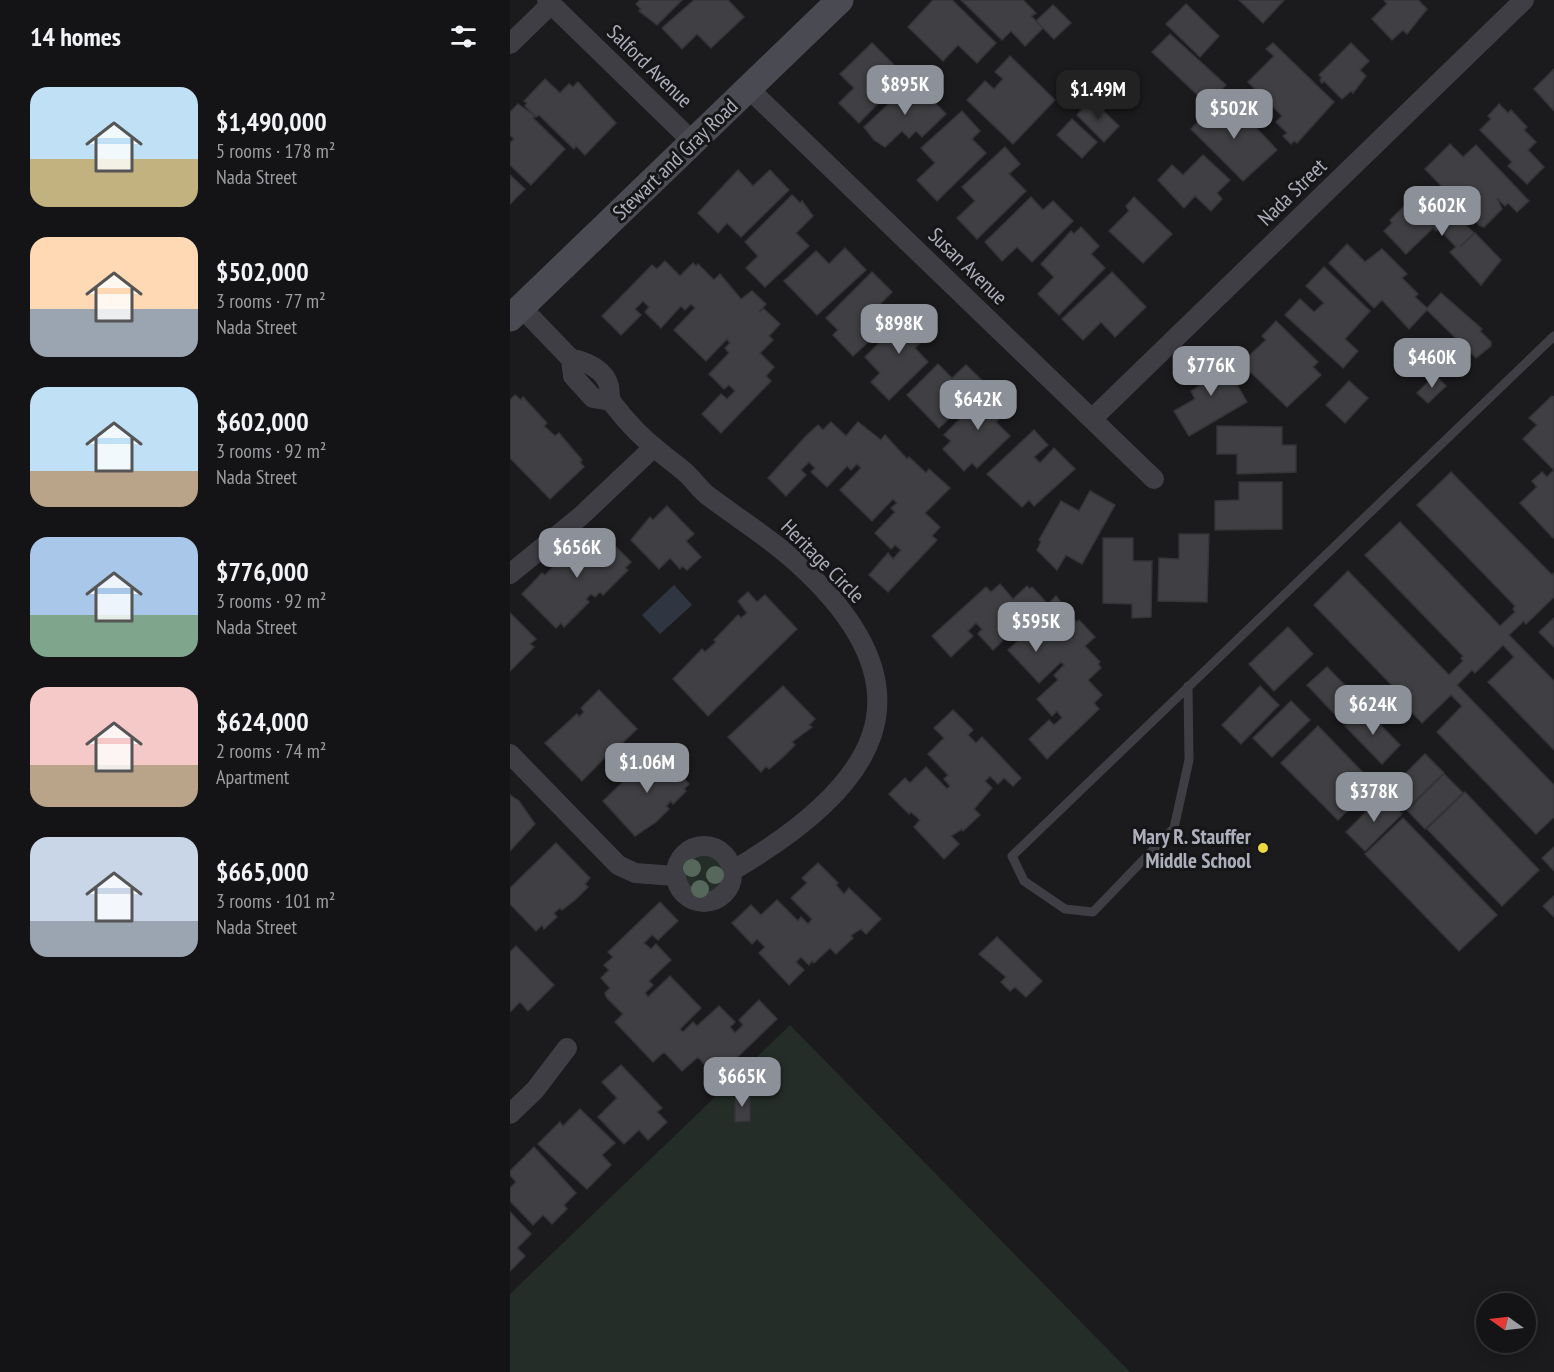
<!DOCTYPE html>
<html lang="en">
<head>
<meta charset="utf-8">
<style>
	:root { --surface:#141416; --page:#212123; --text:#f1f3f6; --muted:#9d9ea1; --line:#333335; --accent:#8c9099 }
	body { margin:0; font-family:"PT Sans Narrow",sans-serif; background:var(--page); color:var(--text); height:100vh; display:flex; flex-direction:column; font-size:22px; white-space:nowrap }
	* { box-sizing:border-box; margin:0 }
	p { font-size:20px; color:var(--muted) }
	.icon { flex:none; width:33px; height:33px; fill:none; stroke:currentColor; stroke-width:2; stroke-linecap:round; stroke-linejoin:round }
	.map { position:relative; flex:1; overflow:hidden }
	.details { display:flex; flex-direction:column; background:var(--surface); width:510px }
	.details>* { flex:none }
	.needle { width:39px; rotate:284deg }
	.controls { position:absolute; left:966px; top:1293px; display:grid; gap:12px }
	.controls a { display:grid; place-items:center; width:60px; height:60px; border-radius:50%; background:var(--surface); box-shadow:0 3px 15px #0003,0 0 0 2px var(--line); font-size:30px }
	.price { position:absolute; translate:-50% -51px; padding:0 14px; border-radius:12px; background:var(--accent); color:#fff; font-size:20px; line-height:39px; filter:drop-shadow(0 2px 3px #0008) }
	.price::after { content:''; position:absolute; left:50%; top:36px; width:18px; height:14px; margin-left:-9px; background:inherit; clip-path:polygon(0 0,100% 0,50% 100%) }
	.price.active { background:#222; color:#fff }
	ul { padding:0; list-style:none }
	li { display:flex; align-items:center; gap:18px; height:150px; padding:0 30px }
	li span { display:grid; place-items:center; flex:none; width:168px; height:120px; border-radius:18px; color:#555 }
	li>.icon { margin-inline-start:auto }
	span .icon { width:72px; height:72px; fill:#fffc; stroke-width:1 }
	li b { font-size:26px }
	h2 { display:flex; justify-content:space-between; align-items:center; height:72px; padding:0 30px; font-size:26px }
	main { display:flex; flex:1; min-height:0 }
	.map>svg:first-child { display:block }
	.green { fill:#242d27 }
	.water { fill:#303641 }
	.building { fill:#404044; stroke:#353539; stroke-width:1.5 }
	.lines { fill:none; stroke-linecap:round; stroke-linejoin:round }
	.lane { stroke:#3e3e44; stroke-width:9 }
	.street { stroke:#3e3e44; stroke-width:20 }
	.secondary { stroke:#4a4a52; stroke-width:27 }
	.tree { fill:#55685b }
	.poi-dot { fill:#f0d73f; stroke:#161618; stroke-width:2 }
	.labels { text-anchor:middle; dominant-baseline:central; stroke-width:6; stroke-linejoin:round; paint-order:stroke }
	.street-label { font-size:21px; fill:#adafbc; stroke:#161618 }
	.poi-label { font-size:21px; font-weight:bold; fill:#adafbc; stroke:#161618; text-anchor:end }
</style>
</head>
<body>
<main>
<section class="details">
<h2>14 homes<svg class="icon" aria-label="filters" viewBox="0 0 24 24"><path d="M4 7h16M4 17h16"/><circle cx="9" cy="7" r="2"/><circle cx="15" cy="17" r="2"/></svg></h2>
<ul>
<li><span style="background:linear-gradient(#bfe0f5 60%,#c2b280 0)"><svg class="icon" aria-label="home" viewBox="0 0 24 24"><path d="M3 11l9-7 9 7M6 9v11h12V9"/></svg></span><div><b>$1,490,000</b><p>5 rooms · 178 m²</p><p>Nada Street</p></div></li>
<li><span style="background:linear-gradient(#ffd9b3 60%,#9aa5b1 0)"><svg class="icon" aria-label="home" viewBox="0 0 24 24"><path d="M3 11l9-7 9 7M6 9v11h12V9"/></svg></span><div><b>$502,000</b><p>3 rooms · 77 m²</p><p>Nada Street</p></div></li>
<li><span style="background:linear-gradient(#bfe0f5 70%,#b9a48a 0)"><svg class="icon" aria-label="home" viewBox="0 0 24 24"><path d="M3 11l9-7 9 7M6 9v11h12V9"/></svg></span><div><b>$602,000</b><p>3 rooms · 92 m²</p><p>Nada Street</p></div></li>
<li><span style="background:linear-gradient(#a9c7e8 65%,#7fa58c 0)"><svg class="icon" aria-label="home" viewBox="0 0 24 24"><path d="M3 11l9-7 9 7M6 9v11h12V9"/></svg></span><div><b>$776,000</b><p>3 rooms · 92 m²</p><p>Nada Street</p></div></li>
<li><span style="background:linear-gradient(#f6c9c9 65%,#b9a48a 0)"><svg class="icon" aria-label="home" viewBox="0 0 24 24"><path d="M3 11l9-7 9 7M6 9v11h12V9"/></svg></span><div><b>$624,000</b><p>2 rooms · 74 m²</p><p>Apartment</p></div></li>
<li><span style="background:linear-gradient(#c9d6e8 70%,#9aa5b1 0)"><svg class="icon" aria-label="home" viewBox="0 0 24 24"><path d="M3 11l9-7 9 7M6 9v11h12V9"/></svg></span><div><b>$665,000</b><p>3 rooms · 101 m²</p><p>Nada Street</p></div></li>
</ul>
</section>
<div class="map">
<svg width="1044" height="1372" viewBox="0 0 1044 1372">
	<rect width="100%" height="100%" fill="#1b1b1d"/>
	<!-- green -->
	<g class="green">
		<circle cx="193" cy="874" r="22"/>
		<polygon points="280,1025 620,1372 0,1372 0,1294"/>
	</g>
	<!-- water -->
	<polygon class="water" points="164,585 182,605 150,634 132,615"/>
	<!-- building -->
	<g class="building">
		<polygon points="130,0 172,0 147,25 129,11 131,9 126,4"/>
		<polygon points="184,0 218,0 234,17 201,48 187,34 172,49 152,28"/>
		<polygon points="423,0 442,0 486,43 467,63 448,45 433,61 398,27"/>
		<polygon points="451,0 513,0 526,13 521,16 533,28 515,46 501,31 492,40"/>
		<polygon points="729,0 774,0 753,23"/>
		<polygon points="874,0 908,0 917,9 897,34 893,30 882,40 862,19 877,4"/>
		<polygon points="676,4 709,36 690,57 656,24"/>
		<polygon points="543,5 561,23 544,39 526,21"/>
		<polygon points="660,34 716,85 697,104 642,52"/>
		<polygon points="362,43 395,76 349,123 329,103 344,88 330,74"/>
		<polygon points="763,43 824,102 787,143 784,141 781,144 773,136 777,133 766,122 772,116 738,82 764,56 756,49"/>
		<polygon points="841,43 859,61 850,70 856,76 843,93 841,91 832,99 814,81 812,83 810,80 812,78 809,75"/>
		<polygon points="500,56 545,100 503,144 457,100 475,81 484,89 493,79 485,72"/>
		<polygon points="1044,69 1044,111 1024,89"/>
		<polygon points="35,79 50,93 59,84 63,87 68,82 106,123 75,155 66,146 64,149 29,115 26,117 15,106 17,103 14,101"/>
		<polygon points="403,81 436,114 412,137 406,131 399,138 392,131 375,147 364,140 354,127"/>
		<polygon points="581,99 609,126 594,142 567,115"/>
		<polygon points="708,101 718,111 723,109 738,125 741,122 767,150 733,181 681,129"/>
		<polygon points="8,104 25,116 23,118 55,149 21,185 0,165 0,143 4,139 0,135 0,112"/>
		<polygon points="989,104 998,113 1001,110 1017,127 1014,130 1026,142 1018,150 1034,167 1017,184 998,166 1002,162 970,130 981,119 978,116"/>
		<polygon points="452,111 470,131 462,139 476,153 427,201 407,180 425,163 411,148"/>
		<polygon points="562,119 587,142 572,158 547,135"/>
		<polygon points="940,144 953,157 966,145 1019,201 1007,212 998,203 995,206 987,198 992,209 974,227 969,225 915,169"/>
		<polygon points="495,147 510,164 499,174 516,191 467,239 447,218 465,201 452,187"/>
		<polygon points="693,155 720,180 707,193 712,199 701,211 685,196 674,208 648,180 662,165 673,175"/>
		<polygon points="228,170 243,186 260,170 279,190 231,237 217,223 208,233 188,213"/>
		<polygon points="0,175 15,189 0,204"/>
		<polygon points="908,193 937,222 945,214 964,233 950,247 965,233 991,260 971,285 940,252 946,247 929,229 926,231 923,228 896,254 874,231 882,223 880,220"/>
		<polygon points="282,195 290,203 292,201 303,216 286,233 299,246 255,287 236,268 248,256 235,242"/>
		<polygon points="521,197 533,210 543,201 563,221 522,262 507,247 492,261 475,242"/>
		<polygon points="624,197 662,234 633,263 599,231 619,211 616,206"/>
		<polygon points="571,227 589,246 581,254 595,268 549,315 528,294 544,277 531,264 561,231 564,234"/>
		<polygon points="837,244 855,262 872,249 897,274 892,278 908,294 905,297 917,308 931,293 972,329 970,331 981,342 981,346 966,358 917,310 899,329 872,300 864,308 819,263"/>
		<polygon points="335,248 356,270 307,315 274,281 306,251 319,264"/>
		<polygon points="155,261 170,276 183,263 186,266 188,264 204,280 210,274 231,299 242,291 256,304 249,312 254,309 270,324 259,336 263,340 250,353 264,367 256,376 261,381 211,433 192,414 211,394 217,399 225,391 219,385 214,389 199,374 219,353 215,348 220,343 217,339 196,361 164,330 185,308 181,304 175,310 171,306 151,328 135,312 139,307 133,301 125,309 131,315 111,335 92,316 142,265 147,269"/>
		<polygon points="814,267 860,311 835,339 848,351 833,368 775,315 790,299 804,312 814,303 796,286"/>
		<polygon points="362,272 382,292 368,306 382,320 343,356 323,335 328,330 316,318"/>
		<polygon points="602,272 636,307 605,337 591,322 573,340 552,319"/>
		<polygon points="402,310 419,323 416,326 422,331 405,348 418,362 379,400 361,382 370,373 355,357"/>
		<polygon points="766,321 808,362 803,367 811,375 777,407 731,363 756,340 752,336"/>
		<polygon points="705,352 711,362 713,361 737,402 679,436 664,411 685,399 681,391 689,386 684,378 697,370 691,360"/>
		<polygon points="428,364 442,378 456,365 476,384 429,428 397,395"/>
		<polygon points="925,375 936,386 918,403 907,393"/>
		<polygon points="839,381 858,398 835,423 816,405"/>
		<polygon points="481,387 499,402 498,404 501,407 486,422 500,436 467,468 462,463 454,471 433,449 441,441 434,435"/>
		<polygon points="5,395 11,400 13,397 37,423 34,426 45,436 49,433 72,460 70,462 74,467 40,499 0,458 0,400"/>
		<polygon points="1042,396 1044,397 1044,537 1043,538 1010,503 1027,487 1022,481 1032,472 1037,477 1044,470 1013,439 1027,425 1019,418"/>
		<polygon points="321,422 336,436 348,422 371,440 375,435 397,459 399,457 416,473 419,469 440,488 415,513 430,527 422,536 427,540 378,592 359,575 378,553 383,559 391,550 385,545 381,549 365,533 385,512 381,508 387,503 383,499 362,521 330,490 351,468 347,464 341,470 337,466 317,487 301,472 305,468 299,462 291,470 296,475 276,496 258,478 295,437 308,425 313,430"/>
		<polygon points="707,426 772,427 772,445 786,445 786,472 727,474 727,454 707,454"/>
		<polygon points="524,430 538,445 524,457 530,463 544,448 565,469 524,506 519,500 512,507 477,474"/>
		<polygon points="941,472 1042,575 1044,573 1044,597 1016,624 1014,621 999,635 1044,681 1044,750 978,682 1004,657 993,645 965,673 962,670 947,685 1044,785 1044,817 1026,834 927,732 952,706 941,695 912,723 899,709 902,706 804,605 838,571 939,675 953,661 951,658 953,656 855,555 890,522 990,626 1005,612 1003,609 1005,606 907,505"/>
		<polygon points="729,482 772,482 772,529 705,530 705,501 729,500"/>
		<polygon points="580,491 605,505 572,564 556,555 547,570 527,550 531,542 529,540 551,501 569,511"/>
		<polygon points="157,506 184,534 176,541 191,557 177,570 172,566 170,569 160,558 149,569 121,540 140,517 143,520"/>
		<polygon points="88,529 121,562 115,568 118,570 93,595 90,592 85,597 81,594 76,599 79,602 54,627 51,623 46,628 12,594 32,573 35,575 49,561 51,562"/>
		<polygon points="669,534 699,534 697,602 648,601 649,558 669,559"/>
		<polygon points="593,538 623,538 623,561 642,561 641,617 622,618 622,604 593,603"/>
		<polygon points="490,584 503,599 517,586 520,589 522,587 538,604 546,596 567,622 569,620 585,637 575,646 590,662 588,664 591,668 578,680 592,695 584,703 589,709 537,759 519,739 539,720 544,725 552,718 547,711 542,716 527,699 548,680 544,675 554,665 551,662 529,683 498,650 520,629 517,625 508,633 505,629 483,650 468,634 472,629 466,623 458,631 463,636 441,657 422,636 476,587 481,592"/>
		<polygon points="238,592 247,602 255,595 287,629 198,716 163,679 192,649 195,652 206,642 204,640 228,615 231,618 237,613 228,601"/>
		<polygon points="0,613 26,639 20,644 24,647 0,671"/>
		<polygon points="1044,618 1044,647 1029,632"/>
		<polygon points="778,627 803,654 764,691 739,664"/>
		<polygon points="817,667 854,705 834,724 797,685"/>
		<polygon points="273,686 305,719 299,725 302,727 282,742 285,745 272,758 259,769 256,766 251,772 218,737"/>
		<polygon points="750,686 769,705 731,744 712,725"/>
		<polygon points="89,690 127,729 108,747 107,745 72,781 35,743 67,714 69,717 74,712 71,708"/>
		<polygon points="781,701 800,720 762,757 743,738"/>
		<polygon points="854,708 890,745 872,764 835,726"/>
		<polygon points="443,710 463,730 458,735 466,743 472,737 511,778 503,786 494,778 488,784 480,776 475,781 482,788 464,809 470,815 453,831 452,829 441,836 449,844 434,859 404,827 410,820 401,812 399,814 379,794 395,778 400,783 416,767 437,789 440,786 434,779 438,775 418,754 434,738 424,728"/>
		<polygon points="808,726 864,784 828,820 771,763"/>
		<polygon points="146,750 179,784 174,789 176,791 163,804 161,801 156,806 159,809 146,822 125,836 93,801"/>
		<polygon points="915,754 934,773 896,810 878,791"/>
		<polygon points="934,774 953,793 915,829 897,810"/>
		<polygon points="955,792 1029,870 992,906 917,829"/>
		<polygon points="0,795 9,801 25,824 0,851"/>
		<polygon points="873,795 892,814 855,851 836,832"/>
		<polygon points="893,818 987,915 949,951 855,854"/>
		<polygon points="46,843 80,878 75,884 78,887 65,900 52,910 50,908 44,913 47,917 34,929 32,925 26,931 0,904 0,888"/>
		<polygon points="1044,847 1044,871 1032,858"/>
		<polygon points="308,863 328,883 326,885 334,894 339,888 371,919 356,934 351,929 344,933 341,936 343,938 326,954 320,948 304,963 302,961 299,965 291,957 286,962 294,970 279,985 249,953 255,947 247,939 242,944 222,923 241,905 251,915 267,900 288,921 291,917 298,924 302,919 281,898 297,883 292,878"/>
		<polygon points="1044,896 1044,917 1033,906"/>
		<polygon points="150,902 168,921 148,940 142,935 134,943 141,949 146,944 161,960 139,981 143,985 135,993 138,997 160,976 191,1008 170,1029 173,1032 183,1022 187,1026 209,1006 225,1022 220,1027 225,1033 233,1025 229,1020 249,1000 267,1019 213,1071 208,1066 201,1072 188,1057 172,1071 154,1052 143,1062 105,1022 113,1014 97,998 95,993 100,988 91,978 99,970 94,965 103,957 98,952"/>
		<polygon points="487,937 532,981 516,997 505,987 500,991 491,982 496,977 469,954"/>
		<polygon points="6,946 44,985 18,1011 10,1002 0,1012 0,952"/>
		<polygon points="111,1065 152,1108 147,1112 157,1122 138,1140 129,1130 114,1144 88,1117 107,1098 92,1082"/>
		<polygon points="225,1094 240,1094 240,1121 225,1122"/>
		<polygon points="70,1109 105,1143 92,1155 101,1165 77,1189 28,1144 50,1122 53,1126"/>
		<polygon points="24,1147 66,1193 54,1205 57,1209 42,1224 33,1215 23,1225 0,1201 0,1188 6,1182 0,1175 0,1171"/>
		<polygon points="0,1212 21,1234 7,1248 15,1256 0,1271"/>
	</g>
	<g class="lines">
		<!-- lane -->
		<polyline class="lane" points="678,686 679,760 664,828 583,912 555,909 514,881 502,856 1044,336"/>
		<!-- street -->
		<g class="street">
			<polyline points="37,0 183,142"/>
			<polyline points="0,44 41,4"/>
			<polyline points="238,88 644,479"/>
			<polyline points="11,307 61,359 63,376 83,398 101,401"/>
			<path d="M61 359C76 361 95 370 99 386 100 392 99 399 103 404 116 421 133 439 150 452 159 460 170 467 178 475 185 482 190 489 197 495 227 518 259 537 287 563 432 694 363 788 222 871"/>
			<polyline points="583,418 1014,0"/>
			<polyline points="0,574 71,516 144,447"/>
			<polyline points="0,754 108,865 125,873 165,876"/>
			<circle cx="194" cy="874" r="28"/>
			<polyline points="0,1114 25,1090 57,1048"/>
		</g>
		<!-- secondary -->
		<polyline class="secondary" points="0,318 330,0"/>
	</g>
	<!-- trees -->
	<g class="tree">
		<circle cx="182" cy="868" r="9"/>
		<circle cx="205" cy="875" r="9"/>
		<circle cx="190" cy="889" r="9"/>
	</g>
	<!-- markers -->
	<circle class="poi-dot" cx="753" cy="848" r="6"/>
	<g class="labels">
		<!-- street labels -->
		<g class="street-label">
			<text transform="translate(140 66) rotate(44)">Salford Avenue</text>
			<text transform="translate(165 159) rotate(-44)">Stewart and Gray Road</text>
			<text transform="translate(782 192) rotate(-44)">Nada Street</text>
			<text transform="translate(458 266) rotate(44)">Susan Avenue</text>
			<text transform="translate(313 561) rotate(45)">Heritage Circle</text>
		</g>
		<!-- poi labels -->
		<g class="poi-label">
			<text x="741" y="836">Mary R. Stauffer<tspan x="741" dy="24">Middle School</tspan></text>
		</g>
	</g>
</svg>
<div class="controls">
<a><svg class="needle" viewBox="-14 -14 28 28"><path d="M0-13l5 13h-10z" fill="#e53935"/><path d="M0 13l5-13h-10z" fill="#9d9ea1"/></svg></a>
</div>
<b class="price" style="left:395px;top:116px">$895K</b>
<b class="price active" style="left:588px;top:121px">$1.49M</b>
<b class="price" style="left:724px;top:140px">$502K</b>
<b class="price" style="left:932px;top:237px">$602K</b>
<b class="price" style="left:389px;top:355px">$898K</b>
<b class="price" style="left:922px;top:389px">$460K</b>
<b class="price" style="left:701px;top:397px">$776K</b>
<b class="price" style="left:468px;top:431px">$642K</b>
<b class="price" style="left:67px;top:579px">$656K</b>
<b class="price" style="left:526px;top:653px">$595K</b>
<b class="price" style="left:863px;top:736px">$624K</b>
<b class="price" style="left:137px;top:794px">$1.06M</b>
<b class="price" style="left:864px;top:823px">$378K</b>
<b class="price" style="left:232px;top:1108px">$665K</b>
</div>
</main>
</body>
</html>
